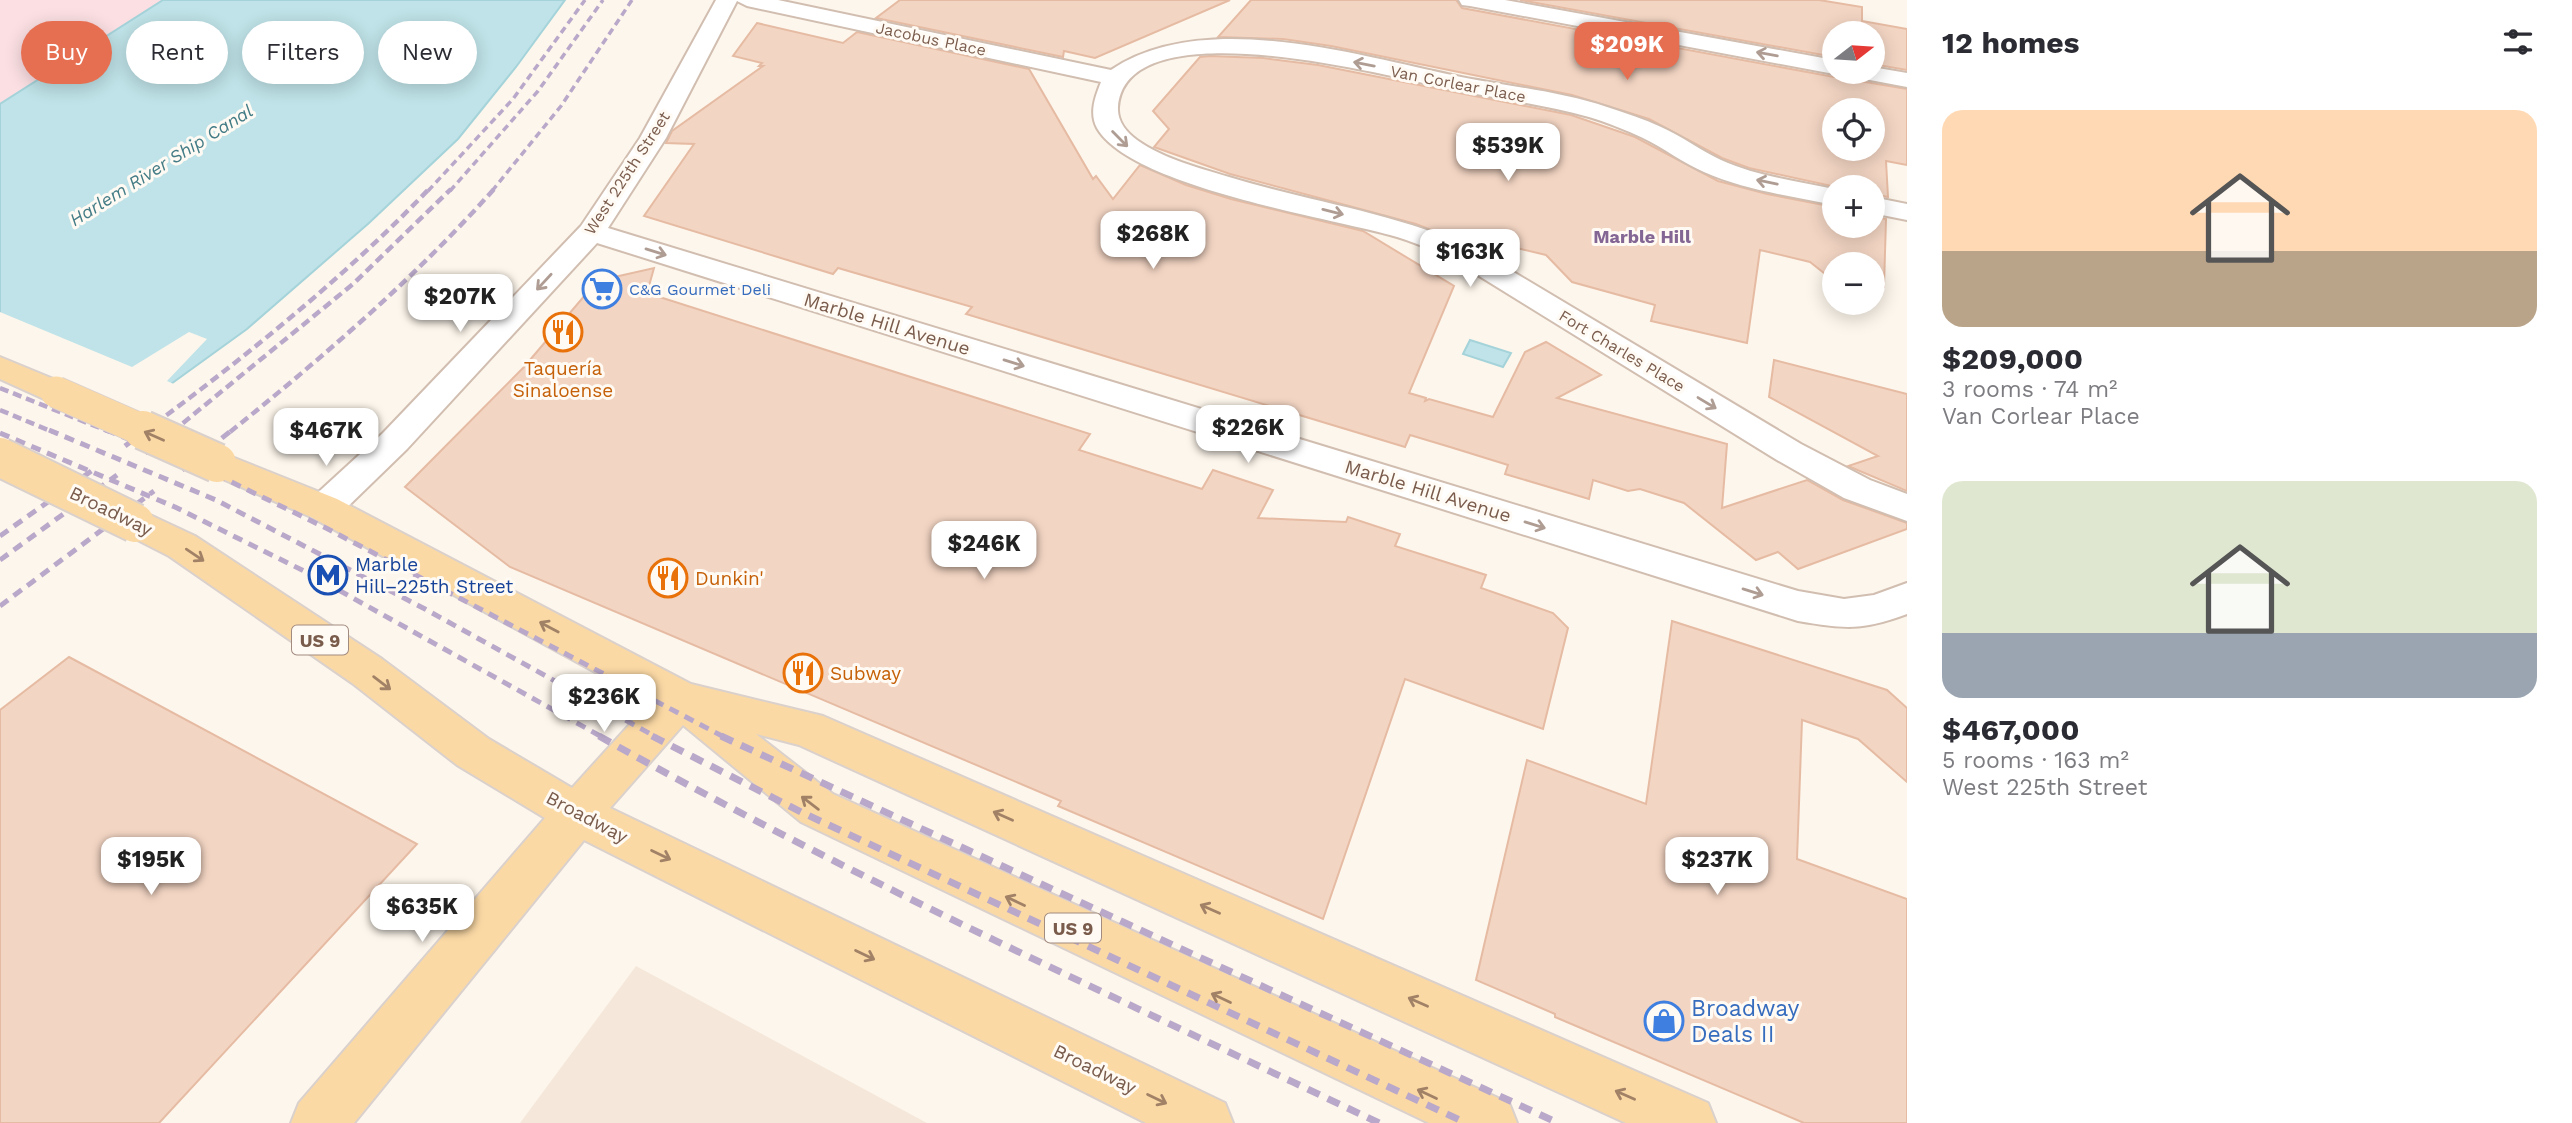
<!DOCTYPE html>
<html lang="en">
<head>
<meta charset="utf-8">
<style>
	:root { --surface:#fff; --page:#f2f2f3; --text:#2b2b33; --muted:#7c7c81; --accent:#e76f51 }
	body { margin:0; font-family:"Work Sans",sans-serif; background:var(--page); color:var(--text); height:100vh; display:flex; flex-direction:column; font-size:26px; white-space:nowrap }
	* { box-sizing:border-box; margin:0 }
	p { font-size:23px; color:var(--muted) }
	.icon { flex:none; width:38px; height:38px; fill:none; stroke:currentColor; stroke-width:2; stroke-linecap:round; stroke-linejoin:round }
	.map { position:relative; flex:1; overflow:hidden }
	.side { display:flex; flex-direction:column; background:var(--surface); width:665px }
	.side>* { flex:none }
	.guide { position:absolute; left:21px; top:21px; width:665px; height:63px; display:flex; gap:14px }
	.needle { width:46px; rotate:73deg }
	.buttons { position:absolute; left:1822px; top:21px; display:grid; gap:14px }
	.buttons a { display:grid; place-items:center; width:63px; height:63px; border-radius:50%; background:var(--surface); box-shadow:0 4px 18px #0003; font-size:35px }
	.price { position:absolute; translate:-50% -60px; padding:0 16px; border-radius:14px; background:#fff; color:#222; font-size:23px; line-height:46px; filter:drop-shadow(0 2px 4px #0008) }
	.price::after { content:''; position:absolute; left:50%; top:42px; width:21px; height:16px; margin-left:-10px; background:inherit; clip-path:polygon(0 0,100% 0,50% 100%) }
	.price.on { background:var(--accent); color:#fff }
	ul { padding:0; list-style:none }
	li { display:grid; align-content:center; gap:14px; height:371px; padding:0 35px }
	li span { display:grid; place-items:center; height:217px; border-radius:21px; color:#555 }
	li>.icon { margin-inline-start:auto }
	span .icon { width:126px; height:126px; fill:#fffc; stroke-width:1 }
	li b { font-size:30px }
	h2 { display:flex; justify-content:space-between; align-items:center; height:84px; padding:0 35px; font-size:30px }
	.chip { padding:0 24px; border-radius:32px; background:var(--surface); box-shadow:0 4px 18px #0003; font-size:24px; line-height:63px }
	.chip.on { background:var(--accent); color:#fff }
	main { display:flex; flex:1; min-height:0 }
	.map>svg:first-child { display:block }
	.residential { fill:#f5e8da }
	.medical { fill:#fbdfe3 }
	.water { fill:#bfe3e8; stroke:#a5d3da; stroke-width:2 }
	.pier { fill:#fdf6ec }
	.building { fill:#f3d5c3; stroke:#e6bba3; stroke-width:2; fill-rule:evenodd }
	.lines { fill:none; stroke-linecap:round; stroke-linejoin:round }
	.minor-casing { stroke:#d1beb0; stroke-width:4 }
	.major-casing { stroke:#dad1cd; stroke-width:4 }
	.minor { fill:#fff; fill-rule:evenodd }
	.major { fill:#fbd9a5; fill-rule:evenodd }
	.rail-far3 { stroke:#b9a8c9; stroke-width:3.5; stroke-dasharray:7 4.5; stroke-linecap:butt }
	.rail-far2 { stroke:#b9a8c9; stroke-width:4.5; stroke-dasharray:9 5; stroke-linecap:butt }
	.rail-far1 { stroke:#b9a8c9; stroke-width:5; stroke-dasharray:10 7; stroke-linecap:butt }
	.rail { stroke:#b9a8c9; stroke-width:7; stroke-dasharray:13 9; stroke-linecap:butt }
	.major-bridge-far1-casing { stroke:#dad1cd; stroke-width:33; stroke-linecap:butt }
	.major-bridge-casing { stroke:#dad1cd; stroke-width:42; stroke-linecap:butt }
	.major-bridge-far1 { stroke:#fbd9a5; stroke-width:31 }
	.major-bridge { stroke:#fbd9a5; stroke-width:38 }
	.oneway { stroke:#af9d94 }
	.oneway2 { stroke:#a18267 }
	.labels { text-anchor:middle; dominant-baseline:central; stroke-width:6; stroke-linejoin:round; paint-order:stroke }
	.far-street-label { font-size:16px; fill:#7a5c4d; stroke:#fffaf3 }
	.far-shop-label { font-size:16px; fill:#366cbe; stroke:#fffaf3; text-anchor:start }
	.far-water-label { font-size:18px; font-style:italic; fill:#437c86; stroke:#fffaf3 }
	.far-neighbourhood-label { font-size:18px; font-weight:bold; fill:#846695; stroke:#fffaf3 }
	.shield { fill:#fffaf3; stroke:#a28b7f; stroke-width:2 }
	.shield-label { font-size:18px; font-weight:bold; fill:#7a5c4d }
	.street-label { font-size:19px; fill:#7a5c4d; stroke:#fffaf3 }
	.food-label { font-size:19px; fill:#c56008; stroke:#fffaf3; text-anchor:start }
	.transit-label { font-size:19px; fill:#164399; stroke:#fffaf3; text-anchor:start }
	.near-shop-label { font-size:23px; fill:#366cbe; stroke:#fffaf3; text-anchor:start }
</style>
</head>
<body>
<main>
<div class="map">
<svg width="1907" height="1123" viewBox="0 0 1907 1123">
	<rect width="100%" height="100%" fill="#fdf6ec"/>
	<!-- residential -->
	<polygon class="residential" points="636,966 927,1123 520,1123"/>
	<!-- medical -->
	<polygon class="medical" points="0,0 163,0 0,104"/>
	<!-- water -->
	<g class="water">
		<polygon points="163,0 565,0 516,67 458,139 369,223 247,329 117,423 0,504 0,104"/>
		<polygon points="1470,340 1511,353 1503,367 1463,354"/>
	</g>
	<!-- pier -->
	<polygon class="pier" points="0,312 132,367 189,332 207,339 167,381 176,385 0,507"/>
	<!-- building -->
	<g class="building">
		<polygon points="900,0 1230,0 1095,58 1064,51 1063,57 876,18"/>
		<path d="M1251 0H1456L1462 8 1834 77 1847 72 1854 80 1907 89V165L1886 161 1888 197 1872 194V187H1836L1749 168 1722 158 1649 119 1572 95 1331 46 1283 39 1218 37ZM1834 110H1872V149H1834Z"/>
		<polygon points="1520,0 1819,0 1862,7 1862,21 1907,29 1907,70 1872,64 1872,33 1834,33 1834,57"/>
		<polygon points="757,23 843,43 857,32 1029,69 1093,179 1096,176 1113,199 1140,165 1186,185 1231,199 1363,231 1454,286 1409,393 1426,398 1425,401 1429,399 1493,417 1525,352 1546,342 1601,375 1557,398 1727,444 1722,508 1807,480 1843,500 1907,523 1907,529 1798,569 1778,552 1756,560 1684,503 1640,489 1628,491 1593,480 1589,499 1505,474 1508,465 1450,447 1410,435 1405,447 966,314 972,307 838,268 833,274 644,216 694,144 666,143 672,131 763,66 759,66 762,63 733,56"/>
		<polygon points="1210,56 1263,58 1318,65 1571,115 1635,137 1718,181 1767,194 1834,207 1834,226 1872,226 1872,216 1886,219 1884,287 1872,284 1872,264 1834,264 1834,275 1824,273 1810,262 1760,250 1747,343 1651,321 1655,305 1572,282 1546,255 1488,241 1484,251 1416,224 1230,174 1154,147 1169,129 1153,111 1200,57"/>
		<polygon points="654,268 647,293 1090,434 1079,450 1202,489 1213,470 1273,490 1258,518 1346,522 1348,517 1400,534 1395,546 1486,575 1481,588 1553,613 1568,628 1543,729 1405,679 1323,919 1058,806 1061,801 510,567 405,487 524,367 597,281"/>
		<polygon points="1774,360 1907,394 1907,491 1848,466 1878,456 1769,397"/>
		<polygon points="1672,621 1887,690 1907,708 1907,782 1858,739 1802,720 1797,859 1907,899 1907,1123 1804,1123 1555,1017 1555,1014 1476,980 1527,760 1646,804"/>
		<polygon points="69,657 417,844 159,1123 0,1123 0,710"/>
	</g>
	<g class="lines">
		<defs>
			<g id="minor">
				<path d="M716 0H778L1111 70C1203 7 1360 56 1461 77 1508 86 1562 92 1607 107 1625 113 1644 119 1661 127 1682 136 1701 151 1721 160 1756 176 1797 181 1834 189V205C1791 196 1744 190 1704 172 1683 163 1664 148 1643 138 1626 130 1606 122 1589 117 1542 104 1493 98 1446 88 1387 76 1126 6 1118 107 1117 121 1126 132 1137 140 1164 159 1199 168 1229 177 1311 202 1397 213 1475 249L1801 444 1870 480 1907 494V521L1844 498 1777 460 1455 261C1434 251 1413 241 1390 235 1325 217 1130 186 1097 128 1089 113 1095 97 1101 82L747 6 737 1 666 138 608 228 1798 591 1844 599 1874 595 1907 583V614C1861 631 1845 629 1798 621L597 243 407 449 337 517 324 521 311 517 306 508 311 499 383 433 581 226 640 138Z"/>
				<polygon points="1459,0 1505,0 1834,60 1834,72 1843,72 1834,74 1470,6 1462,5"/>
				<polygon points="1872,67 1907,73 1907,87 1854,77 1850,72 1872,72"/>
				<polygon points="1872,197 1907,204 1907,220 1872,213"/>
			</g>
			<g id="major">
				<polygon points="0,357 68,385 73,392 68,399 56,402 44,399 0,379"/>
				<polygon points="217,451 337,499 691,684 823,716 1708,1103 1716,1123 1626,1123 799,745 756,734 833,794 1509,1103 1517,1123 1429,1123 801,822 683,725 610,808 1225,1103 1233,1123 1146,1123 584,840 354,1123 291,1123 299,1103 545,818 457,765 352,683 169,556 122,532 116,523 122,514 135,510 148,514 195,536 382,659 489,739 572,788 650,702 311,517 204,471 199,463 204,455"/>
			</g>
		</defs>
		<!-- minor casing -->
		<use href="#minor" class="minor-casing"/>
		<!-- major casing -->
		<use href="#major" class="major-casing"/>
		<!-- minor -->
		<use href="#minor" class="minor"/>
		<!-- major -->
		<use href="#major" class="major"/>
		<!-- rail-far3 -->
		<g class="rail-far3">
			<polyline points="428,191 513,99 585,0"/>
			<polyline points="450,191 538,91 603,0"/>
			<polyline points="492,191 561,106 632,0"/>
		</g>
		<!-- rail-far2 -->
		<g class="rail-far2">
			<polyline points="0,388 110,432"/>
			<polyline points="0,410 53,432"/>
			<path d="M144 432C244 358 343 279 429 189"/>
			<polyline points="172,432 353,284 451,189"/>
			<path d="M230 432C323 357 414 279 494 189"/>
		</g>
		<!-- rail-far1 -->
		<g class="rail-far1">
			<polyline points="49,430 216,500 425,609 656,737"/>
			<polyline points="106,430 217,475 326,528 724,737"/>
			<polyline points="0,433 175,507 308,573 602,737"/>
			<polyline points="125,446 146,430"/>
			<polyline points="145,453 174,430"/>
			<polyline points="182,470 232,430"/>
			<polyline points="0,536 97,467"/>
			<polyline points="0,560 117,475"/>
			<polyline points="0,606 154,491"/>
		</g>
		<!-- rail -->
		<g class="rail">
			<path d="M599 736C852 878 1117 998 1379 1123"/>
			<polyline points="652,736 801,812 1466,1123"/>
			<polyline points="721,736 1558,1123"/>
		</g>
		<defs>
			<polyline id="major-bridge-far1" points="56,392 147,432"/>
			<g id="major-bridge">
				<polyline points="143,430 217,463"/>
				<polyline points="0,457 135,523"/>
			</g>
		</defs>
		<!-- major-bridge-far1 casing -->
		<use href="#major-bridge-far1" class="major-bridge-far1-casing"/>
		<!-- major-bridge casing -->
		<use href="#major-bridge" class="major-bridge-casing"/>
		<!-- major-bridge-far1 -->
		<use href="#major-bridge-far1" class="major-bridge-far1"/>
		<!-- major-bridge -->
		<use href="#major-bridge" class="major-bridge"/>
	</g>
	<!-- one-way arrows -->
	<defs><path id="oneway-shaft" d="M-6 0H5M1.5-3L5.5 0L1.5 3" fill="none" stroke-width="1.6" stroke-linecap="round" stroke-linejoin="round" transform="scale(1.75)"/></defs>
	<g class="oneway">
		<use href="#oneway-shaft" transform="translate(1767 54) rotate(-170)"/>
		<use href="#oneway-shaft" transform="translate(1364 64) rotate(-169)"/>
		<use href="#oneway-shaft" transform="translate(1120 139) rotate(45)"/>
		<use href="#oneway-shaft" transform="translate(1767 182) rotate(-168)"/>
		<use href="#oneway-shaft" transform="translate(1333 212) rotate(14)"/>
		<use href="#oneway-shaft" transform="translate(656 252) rotate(17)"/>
		<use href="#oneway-shaft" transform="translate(544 282) rotate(133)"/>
		<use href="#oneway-shaft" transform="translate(1014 363) rotate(17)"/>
		<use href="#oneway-shaft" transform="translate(1707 403) rotate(31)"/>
		<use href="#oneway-shaft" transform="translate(1535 525) rotate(17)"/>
		<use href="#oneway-shaft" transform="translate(1753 592) rotate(17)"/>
	</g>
	<g class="oneway2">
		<use href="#oneway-shaft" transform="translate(154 436) rotate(-156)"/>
		<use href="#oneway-shaft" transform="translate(195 555) rotate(34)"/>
		<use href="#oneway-shaft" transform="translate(549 627) rotate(-152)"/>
		<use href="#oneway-shaft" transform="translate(382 683) rotate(37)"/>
		<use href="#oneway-shaft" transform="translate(810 803) rotate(-143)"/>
		<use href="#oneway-shaft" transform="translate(1003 816) rotate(-156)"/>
		<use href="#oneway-shaft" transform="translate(661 855) rotate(26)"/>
		<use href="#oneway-shaft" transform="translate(1015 901) rotate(-155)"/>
		<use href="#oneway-shaft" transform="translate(1210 909) rotate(-156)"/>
		<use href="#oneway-shaft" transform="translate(865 955) rotate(26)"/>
		<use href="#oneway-shaft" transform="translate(1221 998) rotate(-155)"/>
		<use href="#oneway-shaft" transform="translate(1418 1002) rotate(-156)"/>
		<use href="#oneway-shaft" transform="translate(1427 1094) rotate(-155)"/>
		<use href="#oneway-shaft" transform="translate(1625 1095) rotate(-156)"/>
		<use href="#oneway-shaft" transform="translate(1157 1099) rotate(26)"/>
	</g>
	<!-- icons -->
	<defs>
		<symbol id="supermarket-ring" viewBox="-11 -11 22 22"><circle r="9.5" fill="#fffaf3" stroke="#3f7fe0" stroke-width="1.5"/><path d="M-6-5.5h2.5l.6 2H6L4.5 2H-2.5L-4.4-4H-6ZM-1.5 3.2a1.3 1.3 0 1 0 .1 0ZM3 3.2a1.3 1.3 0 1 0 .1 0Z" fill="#3f7fe0"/></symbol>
		<symbol id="restaurant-ring" viewBox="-11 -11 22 22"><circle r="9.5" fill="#fffaf3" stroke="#e8710a" stroke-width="1.5"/><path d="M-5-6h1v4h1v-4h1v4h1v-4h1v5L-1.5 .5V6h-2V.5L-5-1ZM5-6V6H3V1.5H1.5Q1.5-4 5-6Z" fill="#e8710a"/></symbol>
		<symbol id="metro-ring" viewBox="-11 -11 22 22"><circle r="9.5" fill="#fffaf3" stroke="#1a4fb4" stroke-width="1.5"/><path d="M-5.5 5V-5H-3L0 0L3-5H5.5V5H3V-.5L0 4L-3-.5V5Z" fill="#1a4fb4"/></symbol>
		<symbol id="shop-ring" viewBox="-11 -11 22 22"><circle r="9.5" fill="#fffaf3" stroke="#3f7fe0" stroke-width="1.5"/><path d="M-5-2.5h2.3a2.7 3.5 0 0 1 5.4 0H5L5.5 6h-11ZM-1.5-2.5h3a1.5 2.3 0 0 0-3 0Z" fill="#3f7fe0"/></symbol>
	</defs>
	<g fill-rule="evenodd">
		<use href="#supermarket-ring" x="580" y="267" width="44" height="44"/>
		<use href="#restaurant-ring" x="541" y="310" width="44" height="44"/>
		<use href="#metro-ring" x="306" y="553" width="44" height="44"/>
		<use href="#restaurant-ring" x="646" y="556" width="44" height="44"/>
		<use href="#restaurant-ring" x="781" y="651" width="44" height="44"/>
		<use href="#shop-ring" x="1642" y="999" width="44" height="44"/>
	</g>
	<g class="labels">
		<!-- far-street labels -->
		<g class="far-street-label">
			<text transform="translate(931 39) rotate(12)">Jacobus Place</text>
			<text transform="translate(1458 84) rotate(11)">Van Corlear Place</text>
			<text transform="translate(627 173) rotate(-57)">West 225th Street</text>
			<text transform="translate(1622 351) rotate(31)">Fort Charles Place</text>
		</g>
		<!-- far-shop labels -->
		<g class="far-shop-label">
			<text x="629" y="289">C&amp;G Gourmet Deli</text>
		</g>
		<!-- far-water labels -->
		<g class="far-water-label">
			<text transform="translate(161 165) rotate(-32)">Harlem River Ship Canal</text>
		</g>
		<!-- far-neighbourhood labels -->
		<g class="far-neighbourhood-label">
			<text x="1642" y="236">Marble Hill</text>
		</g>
		<!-- shield labels -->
		<g class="shield">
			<rect x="292" y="625.5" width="56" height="29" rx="5"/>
			<rect x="1045" y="913.5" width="56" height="29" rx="5"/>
		</g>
		<g class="shield-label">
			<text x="320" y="640">US 9</text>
			<text x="1073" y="928">US 9</text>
		</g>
		<!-- street labels -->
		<g class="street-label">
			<text transform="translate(887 324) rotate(17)">Marble Hill Avenue</text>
			<text transform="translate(1428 491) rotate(17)">Marble Hill Avenue</text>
			<text transform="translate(111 511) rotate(26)">Broadway</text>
			<text transform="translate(587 817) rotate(28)">Broadway</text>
			<text transform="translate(1095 1069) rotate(26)">Broadway</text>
		</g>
		<!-- food labels -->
		<g class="food-label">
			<text x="563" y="368" text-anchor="middle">Taquería<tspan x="563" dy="22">Sinaloense</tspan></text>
			<text x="695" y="578">Dunkin'</text>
			<text x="830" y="673">Subway</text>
		</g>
		<!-- transit labels -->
		<g class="transit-label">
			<text x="355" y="564">Marble<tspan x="355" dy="22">Hill–225th Street</tspan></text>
		</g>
		<!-- near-shop labels -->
		<g class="near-shop-label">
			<text x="1691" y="1008">Broadway<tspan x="1691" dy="26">Deals II</tspan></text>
		</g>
	</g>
</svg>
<div class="buttons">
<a><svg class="needle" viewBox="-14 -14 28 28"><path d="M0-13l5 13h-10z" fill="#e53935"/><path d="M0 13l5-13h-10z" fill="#7c7c81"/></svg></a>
<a><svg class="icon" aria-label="locate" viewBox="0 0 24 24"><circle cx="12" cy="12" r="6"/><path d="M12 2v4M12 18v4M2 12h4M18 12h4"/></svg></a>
<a>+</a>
<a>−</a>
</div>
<b class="price on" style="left:1627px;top:82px">$209K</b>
<b class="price" style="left:1508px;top:183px">$539K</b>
<b class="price" style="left:1153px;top:271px">$268K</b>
<b class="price" style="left:1470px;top:289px">$163K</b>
<b class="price" style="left:460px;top:334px">$207K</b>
<b class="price" style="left:1248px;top:465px">$226K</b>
<b class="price" style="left:326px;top:468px">$467K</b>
<b class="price" style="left:984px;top:581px">$246K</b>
<b class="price" style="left:604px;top:734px">$236K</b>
<b class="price" style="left:151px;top:897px">$195K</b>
<b class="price" style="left:1717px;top:897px">$237K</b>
<b class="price" style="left:422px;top:944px">$635K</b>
<div class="guide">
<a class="chip on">Buy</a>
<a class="chip">Rent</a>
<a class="chip">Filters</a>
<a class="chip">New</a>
</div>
</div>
<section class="side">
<h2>12 homes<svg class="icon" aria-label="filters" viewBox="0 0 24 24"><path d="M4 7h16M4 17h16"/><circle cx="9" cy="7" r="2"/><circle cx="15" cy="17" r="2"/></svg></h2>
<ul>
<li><span style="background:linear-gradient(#ffd9b3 65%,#b9a48a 0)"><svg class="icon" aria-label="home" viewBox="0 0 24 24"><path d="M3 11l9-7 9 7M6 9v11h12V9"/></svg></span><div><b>$209,000</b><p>3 rooms · 74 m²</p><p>Van Corlear Place</p></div></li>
<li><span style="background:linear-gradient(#dfe7d0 70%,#9aa5b1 0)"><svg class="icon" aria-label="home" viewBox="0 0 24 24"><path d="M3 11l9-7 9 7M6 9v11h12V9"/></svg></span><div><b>$467,000</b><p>5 rooms · 163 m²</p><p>West 225th Street</p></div></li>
</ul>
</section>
</main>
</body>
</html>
